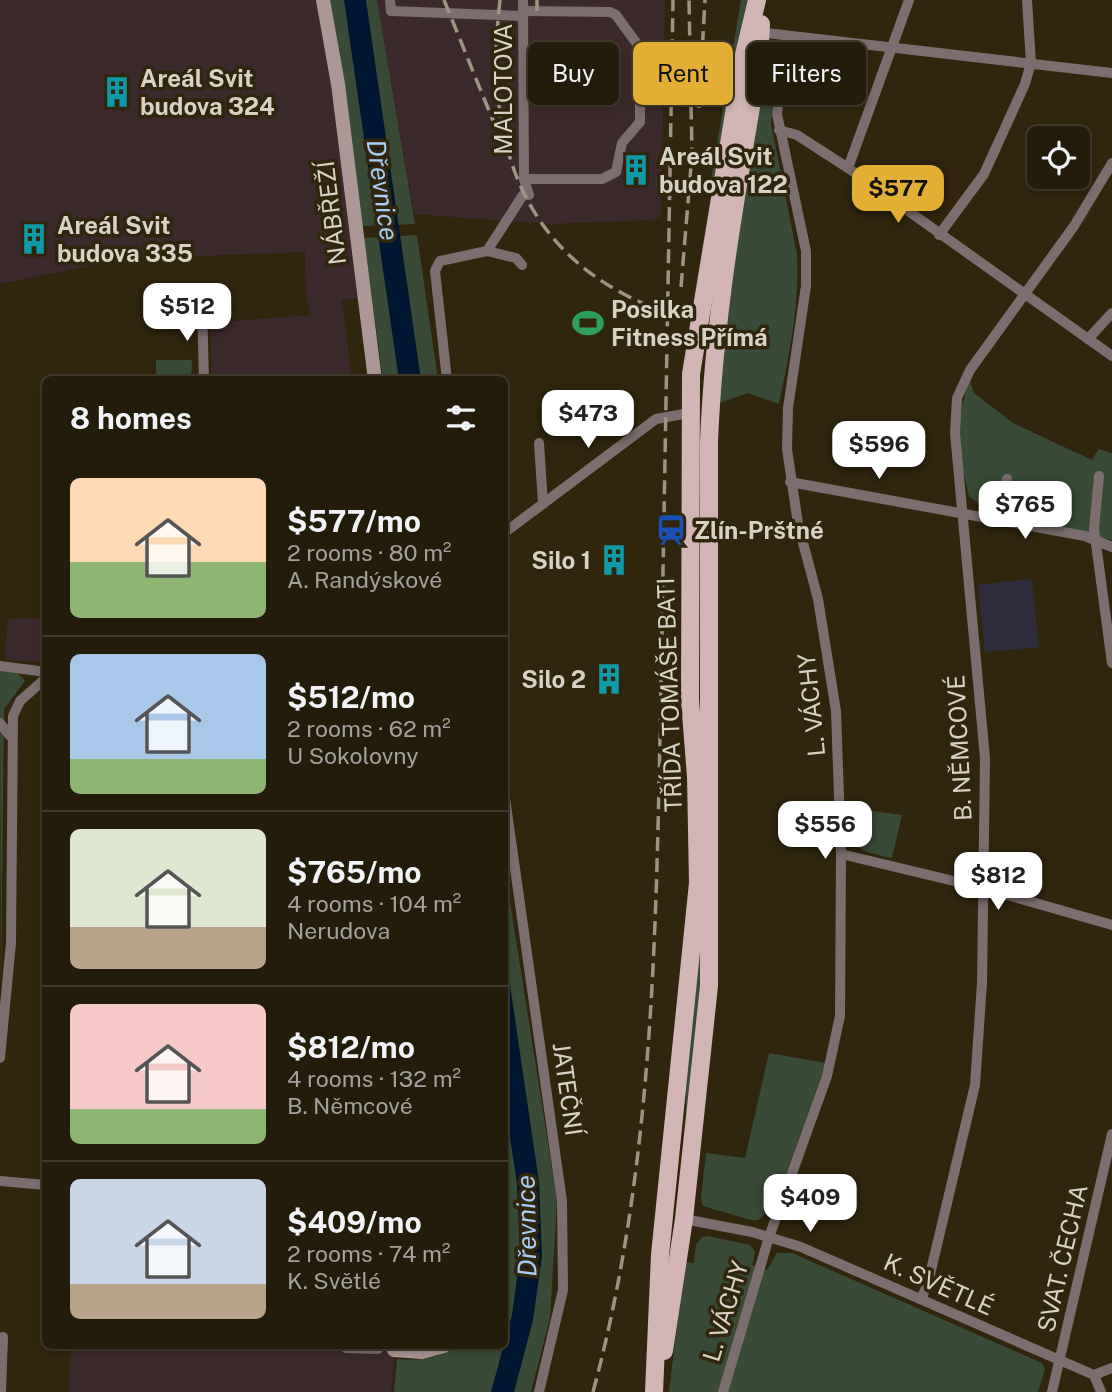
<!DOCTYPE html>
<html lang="en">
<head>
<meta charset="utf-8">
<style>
	:root { --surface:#241c0a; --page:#302918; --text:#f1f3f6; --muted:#a3a19c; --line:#413a2b; --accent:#e2ae34 }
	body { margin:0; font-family:"Public Sans",sans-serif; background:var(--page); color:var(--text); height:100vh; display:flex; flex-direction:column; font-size:26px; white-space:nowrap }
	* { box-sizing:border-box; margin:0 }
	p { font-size:23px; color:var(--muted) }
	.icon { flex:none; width:38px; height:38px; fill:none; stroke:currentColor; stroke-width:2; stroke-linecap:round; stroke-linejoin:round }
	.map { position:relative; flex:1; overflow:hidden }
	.drawer { position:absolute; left:42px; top:376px; width:466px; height:973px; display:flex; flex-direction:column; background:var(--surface); border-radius:10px; box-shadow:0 4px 10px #0003,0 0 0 2px var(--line) }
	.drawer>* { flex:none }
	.hud { position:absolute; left:528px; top:42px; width:478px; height:63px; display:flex; gap:14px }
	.tools { position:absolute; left:1027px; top:126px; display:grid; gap:14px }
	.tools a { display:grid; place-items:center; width:63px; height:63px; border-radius:10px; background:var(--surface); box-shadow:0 4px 10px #0003,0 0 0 2px var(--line); font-size:35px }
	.price { position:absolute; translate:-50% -60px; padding:0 16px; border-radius:14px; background:#fff; color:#222; font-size:23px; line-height:46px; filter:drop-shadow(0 2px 4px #0008) }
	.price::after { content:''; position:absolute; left:50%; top:42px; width:21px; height:16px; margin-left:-10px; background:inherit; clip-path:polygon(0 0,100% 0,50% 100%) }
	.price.active { background:var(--accent); color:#111 }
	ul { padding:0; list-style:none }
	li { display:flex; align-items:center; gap:21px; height:175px; padding:0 28px }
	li+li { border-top:2px solid var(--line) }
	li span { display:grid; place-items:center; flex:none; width:196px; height:140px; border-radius:10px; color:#555 }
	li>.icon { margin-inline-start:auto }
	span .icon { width:84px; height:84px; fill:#fffc; stroke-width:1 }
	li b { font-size:30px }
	h2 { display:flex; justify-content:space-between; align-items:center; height:84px; padding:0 28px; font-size:30px }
	.pill { padding:0 24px; border-radius:10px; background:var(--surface); box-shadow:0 4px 10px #0003,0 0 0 2px var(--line); font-size:24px; line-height:63px }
	.pill.active { background:var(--accent); color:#111 }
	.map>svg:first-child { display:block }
	.industrial { fill:#3c292b }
	.education { fill:#2f2c3d }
	.green { fill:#394b36 }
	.water { fill:#011630 }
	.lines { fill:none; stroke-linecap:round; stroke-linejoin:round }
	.street { stroke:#7c6e6e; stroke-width:10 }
	.secondary { stroke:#ad9696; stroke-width:14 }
	.primary { stroke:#d3b5b5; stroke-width:18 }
	.rail { stroke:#9c9583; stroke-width:3.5; stroke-dasharray:14 7; stroke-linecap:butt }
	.labels { text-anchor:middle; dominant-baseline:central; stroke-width:7; stroke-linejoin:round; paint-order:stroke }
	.poi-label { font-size:24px; font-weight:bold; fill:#d8d2c4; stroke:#30260e; text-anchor:start }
	.street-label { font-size:24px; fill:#d8d2c4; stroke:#30260e }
	.water-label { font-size:26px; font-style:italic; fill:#a9ccf7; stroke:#30260e }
</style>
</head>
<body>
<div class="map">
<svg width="1112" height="1392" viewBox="0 0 1112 1392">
	<rect width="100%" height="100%" fill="#30260e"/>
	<!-- industrial -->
	<g class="industrial">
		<polygon points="0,0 318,0 343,160 358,298 342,300 352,380 212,380 210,323 311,315 306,296 305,252 122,259 0,284"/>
		<polygon points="377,0 665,0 661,216 652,220 549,224 414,214"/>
		<polygon points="45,618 45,662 5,660 8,619"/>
		<polygon points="71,1346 396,1346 391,1392 69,1392"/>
	</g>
	<!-- education -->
	<polygon class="education" points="1032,579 1039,647 985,652 978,585"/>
	<!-- green -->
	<g class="green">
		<polygon points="330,0 377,0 415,224 362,226"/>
		<polygon points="741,0 748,0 722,150 708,198"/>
		<path d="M778 42 784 45 774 83 771 124 797 254C800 305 789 354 779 404L748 393 719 403 731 270 769 43Z"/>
		<polygon points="417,235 438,380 383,380 364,238"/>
		<polygon points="156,360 192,360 191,380 156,380"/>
		<polygon points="969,378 974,393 1013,423 1092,460 1099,449 1112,453 1112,540 986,510 969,496 960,455 960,416"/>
		<polygon points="0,671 17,673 25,681 4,709 1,987"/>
		<path d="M850 808 902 815 892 858C851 849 851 849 850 808Z"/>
		<path d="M504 864 557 1200 550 1318 531 1392H394L397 1359C426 1361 435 1358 460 1346 470 1342 492 1346 504 1346Z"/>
		<polygon points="701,935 704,959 686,1122 686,1070"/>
		<polygon points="769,1053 826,1063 773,1210 770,1210 758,1220 751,1220 703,1206 701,1200 706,1153 745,1158"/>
		<polygon points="708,1236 750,1245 755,1252 752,1265 767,1270 777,1253 792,1253 1042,1363 1045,1369 1038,1392 669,1392 685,1262 694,1263 696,1245 702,1237"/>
	</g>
	<!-- water -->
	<g class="water">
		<polygon points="344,0 366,0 421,380 399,380"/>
		<polygon points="504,944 539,1182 542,1257 533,1320 514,1392 491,1392 512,1315 520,1256 517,1184 504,1098"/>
	</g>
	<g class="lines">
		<!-- street -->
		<g class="street">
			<polyline points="390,0 391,11 523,16"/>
			<polyline points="523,11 610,12 616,15 640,48 640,122 622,143 616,172 602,179 524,179"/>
			<polyline points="757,32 1112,73"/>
			<polyline points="779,130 797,135 848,168 1112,356"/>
			<polyline points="848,168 909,0"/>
			<polyline points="939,235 984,174 1025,84 1031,63 1027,0"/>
			<polyline points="487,251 516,258 522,265"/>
			<polyline points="202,305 204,380"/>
			<polyline points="1088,339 1112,313"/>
			<polyline points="447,380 435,271 440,261 487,251 523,195 529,195 524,179 523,0"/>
			<polyline points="539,443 543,504"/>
			<polyline points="1099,476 1094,529 1112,663"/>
			<polyline points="790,482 1085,536 1112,547"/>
			<polyline points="998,519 1007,479"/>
			<polyline points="1043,528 1047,512"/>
			<polyline points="504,533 656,419 689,413"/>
			<polyline points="0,666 46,672"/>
			<polyline points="0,723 10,736"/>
			<polyline points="504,791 562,1201 563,1290 539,1392"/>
			<polyline points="841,854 983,888 1112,925"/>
			<polyline points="0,1058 11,943 13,716 20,701 46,678"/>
			<polyline points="0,1181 46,1185"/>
			<polyline points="684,1219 752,1232 801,1247 1094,1375 1101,1392"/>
			<polyline points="921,1299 928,1283 975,1085 982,983 985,758 955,433 957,398 970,370 1074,226 1112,163"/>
			<polyline points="346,1348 378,1349"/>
			<polyline points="1094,1375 1112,1368"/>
			<polyline points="1,1392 3,1337"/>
			<polyline points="723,1392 769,1237 827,1076 840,1016 841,854 836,711 818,599 798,524 787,449 788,408 806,286 806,251 777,114 782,74 793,49 791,42 783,35"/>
			<polyline points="1052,1392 1112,1134"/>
		</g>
		<!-- secondary -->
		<g class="secondary">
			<polyline points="323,0 338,84 375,380"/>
			<polyline points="394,1350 422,1352 444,1346"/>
		</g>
		<!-- primary -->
		<g class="primary">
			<path d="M664 1351 684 1219 709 986V442C714 314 737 188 759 61L761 24"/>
			<polyline points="654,1392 660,1255 698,883 696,777 690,700 691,374 743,59 757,0"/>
		</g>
		<!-- rail -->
		<g class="rail">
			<polyline points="444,0 494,123"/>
			<path d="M500 0C484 136 518 254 654 308"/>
			<polyline points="537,11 537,0"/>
			<polyline points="699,108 705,0"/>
			<polyline points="681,287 692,154 689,0"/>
			<path d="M593 1392C655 1162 656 925 661 688 665 459 669 229 673 0"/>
		</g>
	</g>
	<!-- icons -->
	<defs>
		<symbol id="building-bare" viewBox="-9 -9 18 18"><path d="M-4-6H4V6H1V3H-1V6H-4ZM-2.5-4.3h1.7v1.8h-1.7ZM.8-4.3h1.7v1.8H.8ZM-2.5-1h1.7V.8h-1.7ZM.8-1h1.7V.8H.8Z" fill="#0f9aa8" stroke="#30260e" stroke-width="2.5" paint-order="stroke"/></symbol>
		<symbol id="stadium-bare" viewBox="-9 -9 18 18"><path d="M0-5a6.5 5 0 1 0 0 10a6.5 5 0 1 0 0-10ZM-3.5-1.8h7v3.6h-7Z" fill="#2e9e5b" stroke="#30260e" stroke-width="2.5" paint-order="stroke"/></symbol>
		<symbol id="station-bare" viewBox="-9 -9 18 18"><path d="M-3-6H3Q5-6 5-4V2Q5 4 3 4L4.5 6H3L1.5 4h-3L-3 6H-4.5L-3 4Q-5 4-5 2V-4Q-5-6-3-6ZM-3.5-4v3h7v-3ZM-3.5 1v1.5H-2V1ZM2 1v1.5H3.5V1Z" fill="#1a4fb4" stroke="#30260e" stroke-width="2.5" paint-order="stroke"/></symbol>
	</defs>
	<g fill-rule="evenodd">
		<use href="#building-bare" x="95" y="70" width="44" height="44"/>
		<use href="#building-bare" x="614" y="148" width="44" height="44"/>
		<use href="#building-bare" x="12" y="217" width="44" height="44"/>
		<use href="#stadium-bare" x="566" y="301" width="44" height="44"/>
		<use href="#station-bare" x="649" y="508" width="44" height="44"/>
		<use href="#building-bare" x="592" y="538" width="44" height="44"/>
		<use href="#building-bare" x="587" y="657" width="44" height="44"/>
	</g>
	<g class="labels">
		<!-- poi labels -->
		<g class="poi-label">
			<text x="140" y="78">Areál Svit<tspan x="140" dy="28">budova 324</tspan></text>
			<text x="659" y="156">Areál Svit<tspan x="659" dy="28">budova 122</tspan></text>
			<text x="57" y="225">Areál Svit<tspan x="57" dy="28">budova 335</tspan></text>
			<text x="611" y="309">Posilka<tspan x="611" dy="28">Fitness Přímá</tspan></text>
			<text x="694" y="530">Zlín-Prštné</text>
			<text x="591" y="560" text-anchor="end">Silo 1</text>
			<text x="586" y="679" text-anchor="end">Silo 2</text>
		</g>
		<!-- street labels -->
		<g class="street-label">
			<text transform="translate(503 89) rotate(-90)">MALOTOVA</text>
			<text transform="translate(331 213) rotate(-97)">NÁBŘEŽÍ</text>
			<text transform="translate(669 695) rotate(-92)">TŘÍDA TOMÁŠE BATI</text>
			<text transform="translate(811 705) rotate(-96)">L. VÁCHY</text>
			<text transform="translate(959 748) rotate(-93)">B. NĚMCOVÉ</text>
			<text transform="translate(568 1089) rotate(82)">JATEČNÍ</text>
			<text transform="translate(1062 1258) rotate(-77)">SVAT. ČECHA</text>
			<text transform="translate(939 1284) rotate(24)">K. SVĚTLÉ</text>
			<text transform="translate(725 1311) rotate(-73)">L. VÁCHY</text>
		</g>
		<!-- water labels -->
		<g class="water-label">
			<text transform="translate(383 190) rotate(82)">Dřevnice</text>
			<text transform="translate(526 1226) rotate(-91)">Dřevnice</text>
		</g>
	</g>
</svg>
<div class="tools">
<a><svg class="icon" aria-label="locate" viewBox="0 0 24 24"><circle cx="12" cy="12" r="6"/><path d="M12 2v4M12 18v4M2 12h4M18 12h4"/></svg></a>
</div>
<b class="price active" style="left:898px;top:225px">$577</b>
<b class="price" style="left:187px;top:343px">$512</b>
<b class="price" style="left:588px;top:450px">$473</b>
<b class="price" style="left:879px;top:481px">$596</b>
<b class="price" style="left:1025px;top:541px">$765</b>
<b class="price" style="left:825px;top:861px">$556</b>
<b class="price" style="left:998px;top:912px">$812</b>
<b class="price" style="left:810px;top:1234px">$409</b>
<div class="hud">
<a class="pill">Buy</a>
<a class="pill active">Rent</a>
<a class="pill">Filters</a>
</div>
<section class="drawer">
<h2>8 homes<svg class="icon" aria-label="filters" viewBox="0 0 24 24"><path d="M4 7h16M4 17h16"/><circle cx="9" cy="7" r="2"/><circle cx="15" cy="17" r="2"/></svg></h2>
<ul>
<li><span style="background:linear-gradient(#ffd9b3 60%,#8fb573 0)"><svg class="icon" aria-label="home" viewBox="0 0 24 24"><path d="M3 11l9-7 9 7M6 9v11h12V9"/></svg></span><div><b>$577/mo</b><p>2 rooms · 80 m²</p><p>A. Randýskové</p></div></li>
<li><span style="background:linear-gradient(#a9c7e8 75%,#8fb573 0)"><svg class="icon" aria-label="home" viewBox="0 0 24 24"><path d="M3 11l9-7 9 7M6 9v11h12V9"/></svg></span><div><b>$512/mo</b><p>2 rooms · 62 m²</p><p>U Sokolovny</p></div></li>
<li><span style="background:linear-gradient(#dfe7d0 70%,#b9a48a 0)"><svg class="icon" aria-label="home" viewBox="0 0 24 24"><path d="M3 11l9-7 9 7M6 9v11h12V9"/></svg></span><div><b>$765/mo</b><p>4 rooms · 104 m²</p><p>Nerudova</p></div></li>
<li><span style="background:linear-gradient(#f6c9c9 75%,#8fb573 0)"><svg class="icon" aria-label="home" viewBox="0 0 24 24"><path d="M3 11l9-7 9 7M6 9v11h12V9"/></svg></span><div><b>$812/mo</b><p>4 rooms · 132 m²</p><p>B. Němcové</p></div></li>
<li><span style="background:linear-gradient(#c9d6e8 75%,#b9a48a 0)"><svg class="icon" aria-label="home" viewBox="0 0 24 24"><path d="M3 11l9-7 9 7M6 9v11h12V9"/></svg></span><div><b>$409/mo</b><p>2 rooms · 74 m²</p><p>K. Světlé</p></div></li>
</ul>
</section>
</div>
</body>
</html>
